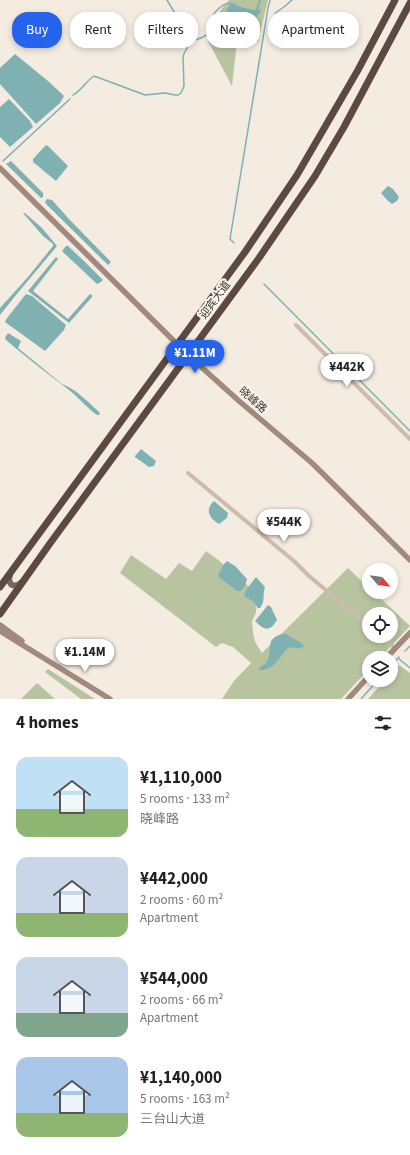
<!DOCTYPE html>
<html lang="en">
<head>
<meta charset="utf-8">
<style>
	:root { --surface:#fff; --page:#f2f2f2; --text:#222; --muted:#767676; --accent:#2563eb }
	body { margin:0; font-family:"Source Sans 3","Noto Sans SC",sans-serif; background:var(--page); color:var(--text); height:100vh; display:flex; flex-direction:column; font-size:15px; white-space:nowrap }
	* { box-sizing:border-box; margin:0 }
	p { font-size:13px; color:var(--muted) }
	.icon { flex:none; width:22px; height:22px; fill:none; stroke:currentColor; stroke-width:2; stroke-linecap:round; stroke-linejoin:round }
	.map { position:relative; height:699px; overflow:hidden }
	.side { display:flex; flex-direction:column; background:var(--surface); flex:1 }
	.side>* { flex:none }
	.hud { position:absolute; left:12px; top:12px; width:386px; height:36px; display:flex; gap:8px }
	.needle { width:26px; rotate:119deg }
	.fabs { position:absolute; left:362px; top:563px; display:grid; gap:8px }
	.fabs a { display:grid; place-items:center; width:36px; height:36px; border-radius:50%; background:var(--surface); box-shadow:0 2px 6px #0003; font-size:20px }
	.price { position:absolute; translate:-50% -34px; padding:0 9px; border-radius:14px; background:#fff; color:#222; font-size:13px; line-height:26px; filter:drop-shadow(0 1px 2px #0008) }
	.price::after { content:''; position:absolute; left:50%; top:24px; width:12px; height:9px; margin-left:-6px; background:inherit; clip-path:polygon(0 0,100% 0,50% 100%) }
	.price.active { background:var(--accent); color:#fff }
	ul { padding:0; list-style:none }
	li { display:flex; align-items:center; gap:12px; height:100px; padding:0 16px }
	li span { display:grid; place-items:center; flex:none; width:112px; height:80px; border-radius:12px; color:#555 }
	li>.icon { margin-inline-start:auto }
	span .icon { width:48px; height:48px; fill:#fffc; stroke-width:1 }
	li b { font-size:17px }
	h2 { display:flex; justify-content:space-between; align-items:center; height:48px; padding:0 16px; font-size:17px }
	.pill { padding:0 14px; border-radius:16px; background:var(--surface); box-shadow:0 2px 6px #0003; font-size:14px; line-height:36px }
	.pill.active { background:var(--accent); color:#fff }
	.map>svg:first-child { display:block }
	.green { fill:#b8c4a0; fill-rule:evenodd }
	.water { fill:#7fb0b2 }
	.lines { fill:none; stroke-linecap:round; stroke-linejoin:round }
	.stream { stroke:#7fb0b2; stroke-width:1.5 }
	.street { stroke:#cdbbac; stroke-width:4 }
	.secondary { stroke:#a18a7d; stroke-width:5.5 }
	.primary { stroke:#7d675c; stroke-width:6 }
	.highway { stroke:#5c4a42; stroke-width:7 }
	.labels { text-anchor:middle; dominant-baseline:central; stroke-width:4; stroke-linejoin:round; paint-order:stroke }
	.street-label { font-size:11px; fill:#3b302b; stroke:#fbf5ee }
</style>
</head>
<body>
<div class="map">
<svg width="410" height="699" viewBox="0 0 410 699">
	<rect width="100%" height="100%" fill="#f4ebe1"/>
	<!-- green -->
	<g class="green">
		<polygon points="229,0 268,0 258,42 248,40 248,32 238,32 232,86 208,41 215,28 217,15"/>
		<path d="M206 551 217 559 253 590 257 602 256 612 252 622 253 633 255 642 262 653 348 568 369 588V592H374L410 626 380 658H369V669L341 699H222L234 681 251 663 233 647 222 643 216 647 120 573 131 555 166 579 179 563 192 571ZM369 614H391V636H369Z"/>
		<polygon points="399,665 410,673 410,699 368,699 385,680 391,680 391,674"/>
		<polygon points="48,669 95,699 81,699 45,672"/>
		<polygon points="37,683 55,699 21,699"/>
	</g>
	<!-- water -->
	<g class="water">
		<path d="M259 0H261L258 9H261L260 14H258L256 19 251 24 245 23 247 27C244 29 242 29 239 27V26L230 21 227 18V9L231 3H233L241 7 254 10 256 9Z"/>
		<polygon points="15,54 48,81 64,96 60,103 36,124 0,84 0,68"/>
		<polygon points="9,99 30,121 33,127 10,147 0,137 0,107"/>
		<polygon points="46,145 48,146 68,166 56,181 33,162 33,159"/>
		<polygon points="11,161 43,193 43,197 41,198 40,197 6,164"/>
		<polygon points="388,186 393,189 399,197 397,201 392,204 387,200 381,193"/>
		<polygon points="47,199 52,200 68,218 111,262 108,265 47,205 45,202"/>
		<path d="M23 213H25L26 214 42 228 57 246C38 269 19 291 0 315V308L28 277 53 246V244L43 236Z"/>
		<polygon points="66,246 68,246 84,261 103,280 101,282 97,284 63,252 62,251"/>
		<polygon points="56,257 58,259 33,291 68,319 90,294 92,295 92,297 69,323 28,291"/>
		<polygon points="26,294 32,296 66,325 64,330 45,351 5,322 7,318"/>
		<path d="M8 333 21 341 18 348 62 384C76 389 87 401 98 411L100 413 99 415H97C87 408 79 398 69 390 48 374 26 357 6 340L5 338Z"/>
		<polygon points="141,449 156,461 154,466 149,467 135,457 135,456"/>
		<path d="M214 501 228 513 227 518 219 524C210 519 204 510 214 501Z"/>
		<path d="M227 561 235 566 247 579C246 584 245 588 240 591H237L220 578 218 575 224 564Z"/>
		<path d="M256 577 265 587C262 595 266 600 260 608H258L254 602 244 596C245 589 252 583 256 577Z"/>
		<path d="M268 605 271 607 277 620C269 632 265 631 255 621Z"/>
		<path d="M283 634H286L303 644 304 646C297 652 294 645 288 648 286 649 284 653 282 655 276 663 268 673 258 669 260 667 264 665 266 663 274 652 263 638 283 634Z"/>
	</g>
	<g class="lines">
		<!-- stream -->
		<g class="stream">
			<polyline points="167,0 187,33 190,42"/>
			<polyline points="275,13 284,7 292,0"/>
			<path d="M73 95C83 89 85 82 94 76L145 95 165 93 175 95H178L181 93 184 86 183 56 190 42C197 38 203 40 209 32 212 28 211 23 212 19 214 11 223 3 231 3"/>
			<polyline points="3,161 70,99"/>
			<polyline points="234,243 230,239 268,8 270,0"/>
			<polyline points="264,284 410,431"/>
			<polyline points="405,651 410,646"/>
			<polyline points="398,658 410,668"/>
			<polyline points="391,666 399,657"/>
			<polyline points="361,699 378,680"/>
		</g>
		<!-- street -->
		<g class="street">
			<polyline points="296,325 410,439"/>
			<polyline points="188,473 294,561 309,576 369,626"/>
			<polyline points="381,636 395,648"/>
		</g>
		<!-- secondary -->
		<g class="secondary">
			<polyline points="0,168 188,355 239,401 312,463 410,560"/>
			<polyline points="0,625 22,641"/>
			<polyline points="0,631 110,699"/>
			<polyline points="386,658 410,633"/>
			<polyline points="348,699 369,676"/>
		</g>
		<!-- primary -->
		<path class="primary" d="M10 575 9 580C11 588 17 586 22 582"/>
		<!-- highway -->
		<g class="highway">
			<polyline points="0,587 245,252 297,175 358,70 395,0"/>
			<polyline points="0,614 51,542 259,258 315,176 344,127 410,3"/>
		</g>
	</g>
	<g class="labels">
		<!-- street labels -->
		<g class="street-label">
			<text transform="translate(215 300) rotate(-54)">迎宾大道</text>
			<text transform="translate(253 400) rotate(41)">晓峰路</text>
		</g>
	</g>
</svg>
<div class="fabs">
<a><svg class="needle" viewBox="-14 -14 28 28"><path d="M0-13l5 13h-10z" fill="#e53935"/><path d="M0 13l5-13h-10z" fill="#767676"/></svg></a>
<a><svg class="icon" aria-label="locate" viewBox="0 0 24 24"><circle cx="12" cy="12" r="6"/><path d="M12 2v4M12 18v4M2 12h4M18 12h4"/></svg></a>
<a><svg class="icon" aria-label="layers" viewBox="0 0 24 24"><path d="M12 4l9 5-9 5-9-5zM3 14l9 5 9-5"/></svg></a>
</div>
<b class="price active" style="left:195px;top:374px">¥1.11M</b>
<b class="price" style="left:347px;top:388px">¥442K</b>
<b class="price" style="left:284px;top:543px">¥544K</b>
<b class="price" style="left:85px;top:673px">¥1.14M</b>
<div class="hud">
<a class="pill active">Buy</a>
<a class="pill">Rent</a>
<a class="pill">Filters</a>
<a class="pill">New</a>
<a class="pill">Apartment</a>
</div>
</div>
<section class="side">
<h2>4 homes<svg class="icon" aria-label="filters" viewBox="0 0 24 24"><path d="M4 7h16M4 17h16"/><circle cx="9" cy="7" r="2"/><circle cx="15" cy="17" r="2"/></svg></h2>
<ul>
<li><span style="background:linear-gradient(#bfe0f5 65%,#8fb573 0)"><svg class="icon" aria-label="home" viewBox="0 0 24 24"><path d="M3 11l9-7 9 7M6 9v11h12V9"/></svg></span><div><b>¥1,110,000</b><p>5 rooms · 133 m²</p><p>晓峰路</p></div></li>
<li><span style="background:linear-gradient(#c9d6e8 70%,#8fb573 0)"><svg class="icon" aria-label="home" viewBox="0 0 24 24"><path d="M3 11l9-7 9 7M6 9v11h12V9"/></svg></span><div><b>¥442,000</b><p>2 rooms · 60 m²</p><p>Apartment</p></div></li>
<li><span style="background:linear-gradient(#c9d6e8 70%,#7fa58c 0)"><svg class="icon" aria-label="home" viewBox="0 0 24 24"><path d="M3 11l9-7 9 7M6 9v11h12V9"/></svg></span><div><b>¥544,000</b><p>2 rooms · 66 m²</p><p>Apartment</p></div></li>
<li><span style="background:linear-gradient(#a9c7e8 70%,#8fb573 0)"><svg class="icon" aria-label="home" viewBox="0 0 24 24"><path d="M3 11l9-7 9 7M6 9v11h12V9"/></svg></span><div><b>¥1,140,000</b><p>5 rooms · 163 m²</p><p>三台山大道</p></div></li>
</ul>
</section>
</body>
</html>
